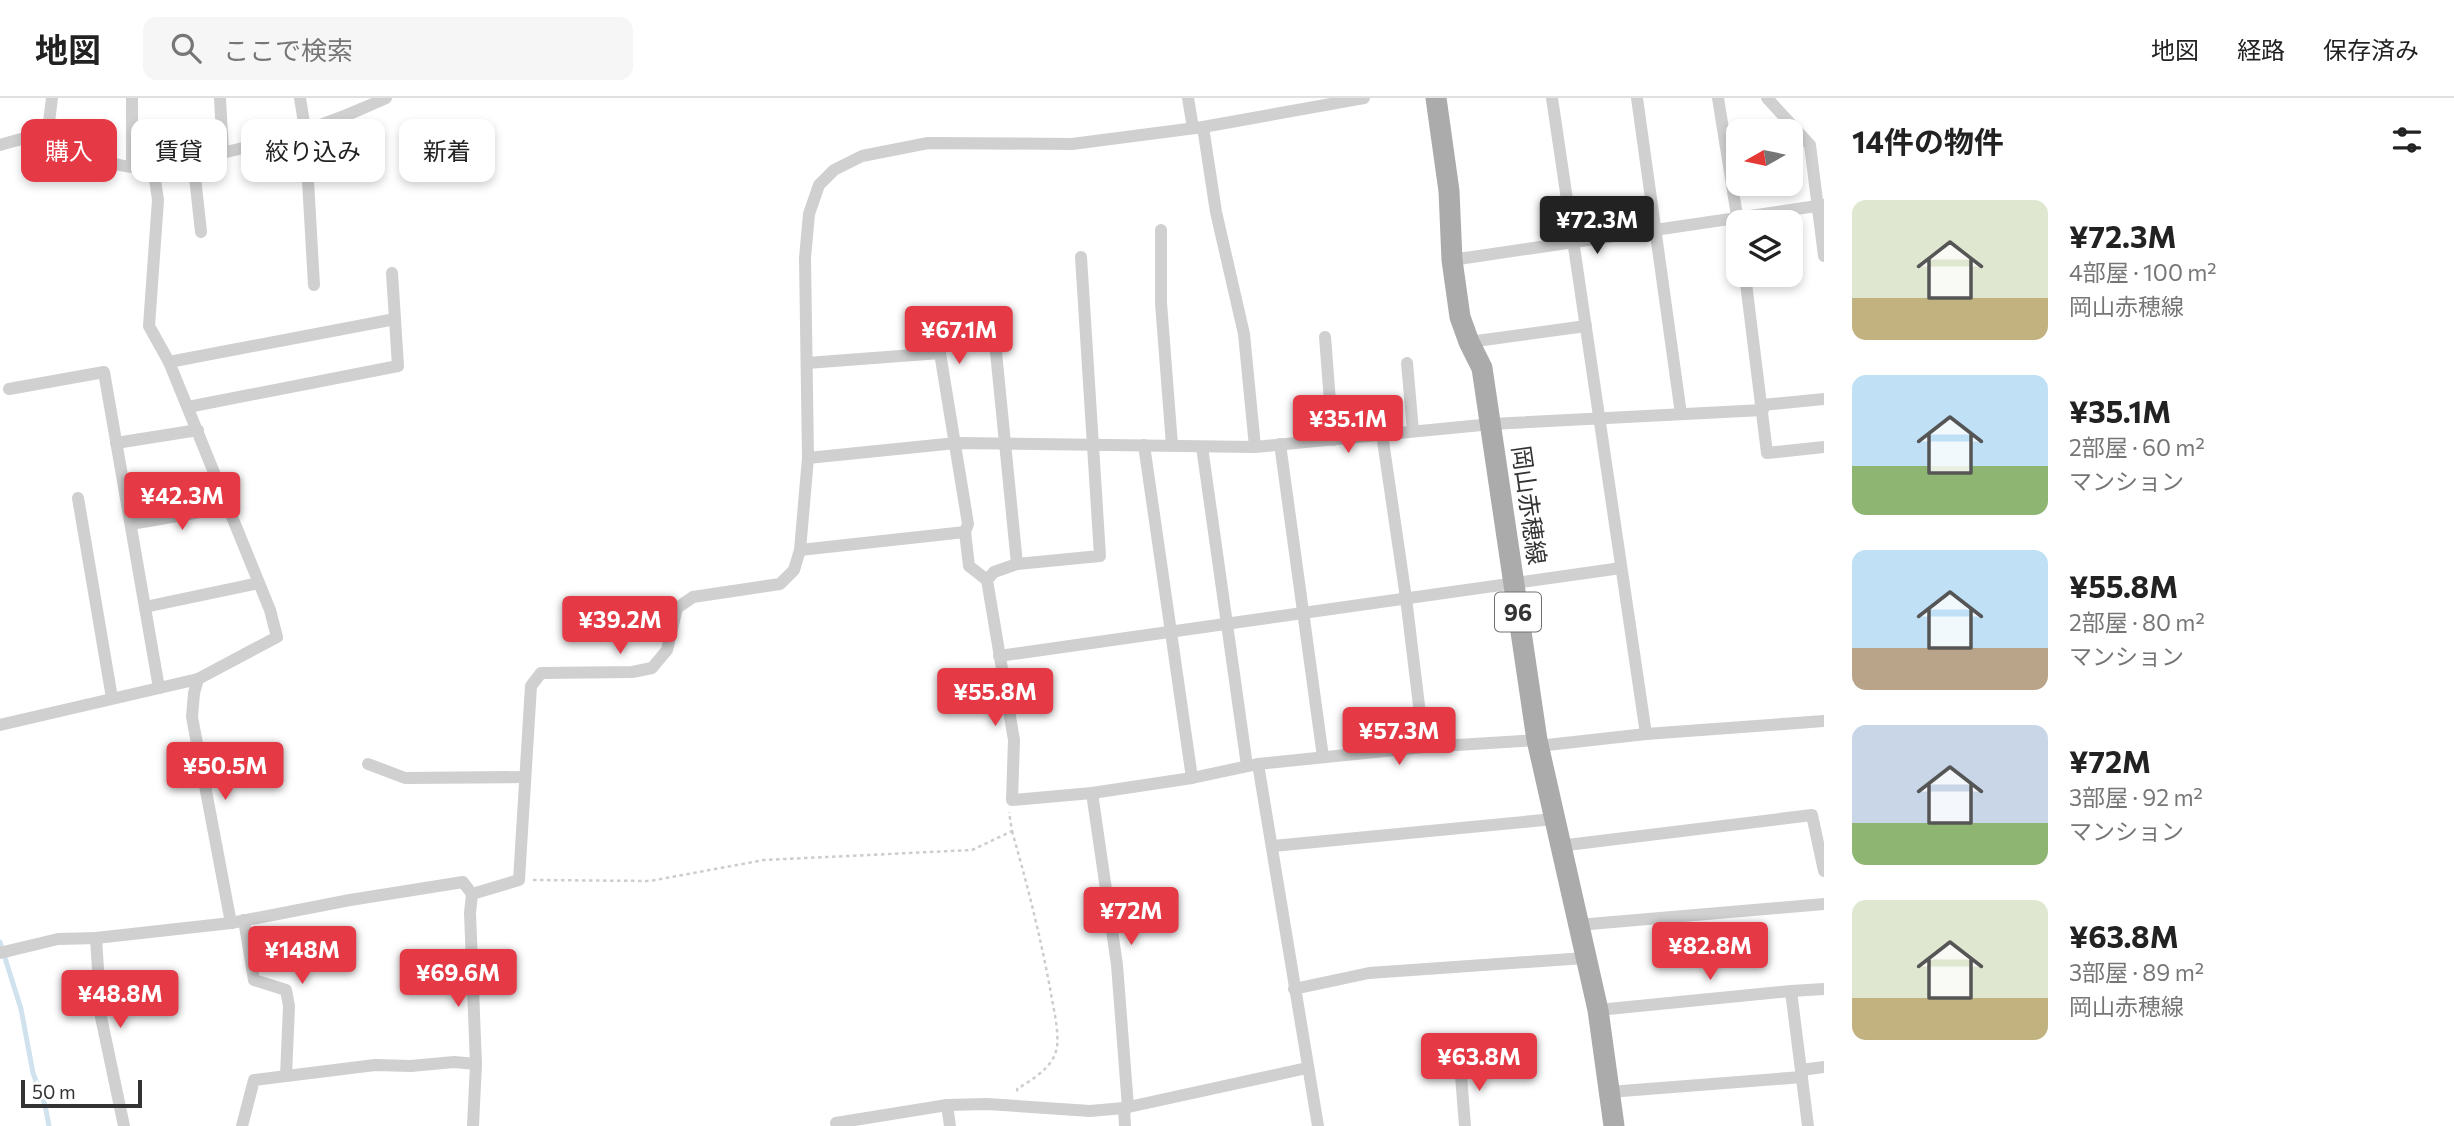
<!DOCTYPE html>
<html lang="ja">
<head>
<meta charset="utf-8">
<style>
	:root { --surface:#fff; --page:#f6f6f6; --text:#222; --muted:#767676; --line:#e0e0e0; --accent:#e63946 }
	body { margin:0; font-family:Commissioner,"Noto Sans JP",sans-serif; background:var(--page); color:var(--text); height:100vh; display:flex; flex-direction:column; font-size:26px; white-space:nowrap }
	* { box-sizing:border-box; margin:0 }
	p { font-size:23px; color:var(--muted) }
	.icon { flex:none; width:38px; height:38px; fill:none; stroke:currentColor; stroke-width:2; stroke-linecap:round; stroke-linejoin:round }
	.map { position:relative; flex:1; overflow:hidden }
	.panel { display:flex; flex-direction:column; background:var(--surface); width:630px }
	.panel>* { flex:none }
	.top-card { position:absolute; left:21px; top:21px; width:665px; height:63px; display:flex; gap:14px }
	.needle { width:46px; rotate:261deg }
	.tools { position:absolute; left:1726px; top:21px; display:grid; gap:14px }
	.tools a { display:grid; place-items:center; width:77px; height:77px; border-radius:14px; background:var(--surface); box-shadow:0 4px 10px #0003; font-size:35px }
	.scale { position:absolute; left:21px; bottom:18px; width:121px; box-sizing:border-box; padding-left:7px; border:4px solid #333; border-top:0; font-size:19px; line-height:24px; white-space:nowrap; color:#333; -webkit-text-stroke:5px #fff; paint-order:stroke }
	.price { position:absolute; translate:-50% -60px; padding:0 16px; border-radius:7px; background:var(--accent); color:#fff; font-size:23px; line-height:46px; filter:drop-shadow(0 2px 4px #0008) }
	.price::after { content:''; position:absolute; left:50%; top:42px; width:21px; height:16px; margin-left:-10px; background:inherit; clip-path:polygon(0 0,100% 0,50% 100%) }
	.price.on { background:#222; color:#fff }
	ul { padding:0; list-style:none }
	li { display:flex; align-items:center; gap:21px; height:175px; padding:0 28px }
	li span { display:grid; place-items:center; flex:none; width:196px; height:140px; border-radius:14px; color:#555 }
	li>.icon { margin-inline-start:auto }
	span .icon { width:84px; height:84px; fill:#fffc; stroke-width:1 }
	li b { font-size:30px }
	h2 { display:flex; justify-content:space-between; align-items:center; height:84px; padding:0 28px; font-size:30px }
	.chip { padding:0 24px; border-radius:14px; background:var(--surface); box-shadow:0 4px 10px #0003; font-size:24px; line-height:63px }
	.chip.on { background:var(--accent); color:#fff }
	header { display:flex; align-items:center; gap:42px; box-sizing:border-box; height:98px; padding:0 35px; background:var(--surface); border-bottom:2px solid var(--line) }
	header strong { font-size:33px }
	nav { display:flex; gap:38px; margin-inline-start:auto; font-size:24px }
	.search { width:490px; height:63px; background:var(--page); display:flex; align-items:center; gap:18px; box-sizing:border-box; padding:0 24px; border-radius:14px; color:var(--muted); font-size:26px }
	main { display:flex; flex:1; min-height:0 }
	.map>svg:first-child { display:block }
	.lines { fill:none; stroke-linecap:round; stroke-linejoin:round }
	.stream { stroke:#cfe2ee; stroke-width:5 }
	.path { stroke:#cdcdcd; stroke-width:2.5; stroke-dasharray:3.5 3.5; stroke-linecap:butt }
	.street { stroke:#d0d0d0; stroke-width:12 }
	.primary { stroke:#ababab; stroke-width:21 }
	.labels { text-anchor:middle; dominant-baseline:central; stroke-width:7; stroke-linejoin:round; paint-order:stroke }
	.shield { fill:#fff; stroke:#707070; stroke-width:2 }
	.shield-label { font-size:23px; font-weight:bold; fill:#333 }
	.street-label { font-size:24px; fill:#333; stroke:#fff }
</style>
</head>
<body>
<header>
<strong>地図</strong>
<div class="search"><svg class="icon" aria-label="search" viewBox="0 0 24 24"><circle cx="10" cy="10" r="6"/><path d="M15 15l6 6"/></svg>ここで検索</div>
<nav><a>地図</a><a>経路</a><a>保存済み</a></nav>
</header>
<main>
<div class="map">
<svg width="1824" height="1028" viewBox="0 0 1824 1028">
	<rect width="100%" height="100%" fill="#fff"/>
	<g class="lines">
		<!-- stream -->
		<polyline class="stream" points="0,844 21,911 33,975 45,1007 49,1028"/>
		<!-- path -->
		<g class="path">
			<path d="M1012 733C1027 785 1040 837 1050 890 1053 909 1059 930 1057 949 1054 969 1033 981 1017 991L1018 995"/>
			<polyline points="533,782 650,783 764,762 972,752 1012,733 1009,714"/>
		</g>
		<!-- street -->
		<g class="street">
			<polyline points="220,0 223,55"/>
			<polyline points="300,0 305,31 314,187"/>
			<polyline points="1188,0 1193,30"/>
			<polyline points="1552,0 1646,636"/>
			<polyline points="1637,0 1681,316"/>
			<polyline points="1718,0 1738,124"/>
			<polyline points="1767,0 1810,47 1824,158"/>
			<polyline points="1203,29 1216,114 1244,236 1255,349"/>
			<polyline points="47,40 52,0"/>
			<path d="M0 47C13 43 28 38 42 39 74 43 101 68 134 69 151 70 170 65 187 62 255 50 324 29 386 0"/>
			<polyline points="193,61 201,134"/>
			<polyline points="132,69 132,0"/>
			<polyline points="1161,132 1161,205 1172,347"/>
			<polyline points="1452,162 1824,107"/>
			<polyline points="1745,177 1767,355 1824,349"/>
			<polyline points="993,224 1017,466 994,474 987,482 1014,642 1012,702 1092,695 1192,680 1258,666 1424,649 1537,642"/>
			<polyline points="1325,239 1333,342"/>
			<polyline points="1469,244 1586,228"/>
			<polyline points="169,264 395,221"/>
			<polyline points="807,265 940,255 968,426 965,434"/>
			<polyline points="1407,265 1413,333"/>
			<polyline points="9,291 104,274 159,590"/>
			<polyline points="1762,307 1824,301"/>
			<polyline points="188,309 398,268 392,175"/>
			<polyline points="1382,336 1406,500 1424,649"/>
			<polyline points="116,345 198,332"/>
			<polyline points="1280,346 1323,659"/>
			<polyline points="1144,347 1192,680"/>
			<polyline points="1202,349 1247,668"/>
			<polyline points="808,360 956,345 1255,349 1492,326 1763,312"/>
			<polyline points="78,400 112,600"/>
			<polyline points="131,426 229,409"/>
			<polyline points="800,452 965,434 969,468 987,482"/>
			<polyline points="1017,466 1100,458 1081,159"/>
			<polyline points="145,509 259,485"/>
			<polyline points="999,558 1621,470"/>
			<polyline points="198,581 194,595 192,619 231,825"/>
			<polyline points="0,627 198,581 277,539 270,512 169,264 149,228 158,102 153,68"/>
			<polyline points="1538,648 1646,636 1824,623"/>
			<polyline points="368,666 405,680 525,679"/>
			<polyline points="1258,666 1318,1028"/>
			<polyline points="1092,695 1117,867 1128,1009"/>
			<polyline points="1273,748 1554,721"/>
			<polyline points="1559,748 1812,717 1824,773"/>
			<polyline points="472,796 519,782 531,588 541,575 632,574 652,570 667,552 677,510 693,499 780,486 794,472 800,452 808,360 805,160 809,116 819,87 834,72 862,58 928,45 1072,46 1203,29 1364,0"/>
			<polyline points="244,822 254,882 286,892 289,908 286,978"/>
			<polyline points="1578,827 1824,806"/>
			<polyline points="96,840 101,919 124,1028"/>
			<polyline points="0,855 58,841 96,840 231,825 350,802 463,784 472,796 470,815 476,966 473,1028"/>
			<polyline points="1294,891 1369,875 1585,860"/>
			<polyline points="1791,893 1808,1028"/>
			<polyline points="1598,912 1791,893 1824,891"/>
			<polyline points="1460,965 1465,1028"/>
			<polyline points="1801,972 1824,969"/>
			<polyline points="1609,994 1802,979"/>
			<polyline points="947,1007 950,1028"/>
			<polyline points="1124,1010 1125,1028"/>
			<polyline points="836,1025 947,1007 987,1006 1090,1013 1124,1010 1307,970"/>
			<polyline points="242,1028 254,982 375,967 411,968 454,964 476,966"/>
		</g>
		<!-- primary -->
		<polyline class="primary" points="1436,0 1449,93 1452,162 1460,219 1469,244 1482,270 1537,642 1598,912 1614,1028"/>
	</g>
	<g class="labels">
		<!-- shield labels -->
		<rect class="shield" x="1495" y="494.5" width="46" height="39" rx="5"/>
		<g class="shield-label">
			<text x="1518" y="514">96</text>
		</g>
		<!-- street labels -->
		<g class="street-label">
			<text transform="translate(1530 407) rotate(82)">岡山赤穂線</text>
		</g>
	</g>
</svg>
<div class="tools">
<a><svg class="needle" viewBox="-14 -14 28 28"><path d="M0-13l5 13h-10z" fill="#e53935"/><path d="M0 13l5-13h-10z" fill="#767676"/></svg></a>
<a><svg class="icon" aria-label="layers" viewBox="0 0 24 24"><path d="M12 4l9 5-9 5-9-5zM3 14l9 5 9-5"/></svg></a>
</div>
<div class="scale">50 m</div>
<b class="price on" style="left:1597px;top:158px">¥72.3M</b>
<b class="price" style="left:959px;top:268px">¥67.1M</b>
<b class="price" style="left:1348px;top:357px">¥35.1M</b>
<b class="price" style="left:182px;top:434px">¥42.3M</b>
<b class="price" style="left:620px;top:558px">¥39.2M</b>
<b class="price" style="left:995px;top:630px">¥55.8M</b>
<b class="price" style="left:1399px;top:669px">¥57.3M</b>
<b class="price" style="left:225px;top:704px">¥50.5M</b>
<b class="price" style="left:1131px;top:849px">¥72M</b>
<b class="price" style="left:1710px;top:884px">¥82.8M</b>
<b class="price" style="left:302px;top:888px">¥148M</b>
<b class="price" style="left:458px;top:911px">¥69.6M</b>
<b class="price" style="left:120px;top:932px">¥48.8M</b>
<b class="price" style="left:1479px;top:995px">¥63.8M</b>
<div class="top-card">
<a class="chip on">購入</a>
<a class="chip">賃貸</a>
<a class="chip">絞り込み</a>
<a class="chip">新着</a>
</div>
</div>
<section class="panel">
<h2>14件の物件<svg class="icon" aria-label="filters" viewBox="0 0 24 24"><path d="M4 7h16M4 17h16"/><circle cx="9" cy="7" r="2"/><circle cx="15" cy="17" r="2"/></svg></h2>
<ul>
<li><span style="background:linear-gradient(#dfe7d0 70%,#c2b280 0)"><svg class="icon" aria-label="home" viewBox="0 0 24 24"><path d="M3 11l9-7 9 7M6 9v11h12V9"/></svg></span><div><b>¥72.3M</b><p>4部屋 · 100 m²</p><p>岡山赤穂線</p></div></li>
<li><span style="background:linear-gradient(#bfe0f5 65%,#8fb573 0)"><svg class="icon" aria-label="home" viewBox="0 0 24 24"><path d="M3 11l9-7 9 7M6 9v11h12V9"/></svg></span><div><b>¥35.1M</b><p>2部屋 · 60 m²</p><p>マンション</p></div></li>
<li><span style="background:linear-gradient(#bfe0f5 70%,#b9a48a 0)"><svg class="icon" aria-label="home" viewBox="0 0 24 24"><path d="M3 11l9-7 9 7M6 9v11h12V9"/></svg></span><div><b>¥55.8M</b><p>2部屋 · 80 m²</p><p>マンション</p></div></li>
<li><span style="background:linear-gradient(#c9d6e8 70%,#8fb573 0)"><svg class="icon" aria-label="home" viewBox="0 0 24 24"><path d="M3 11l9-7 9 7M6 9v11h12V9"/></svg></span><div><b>¥72M</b><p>3部屋 · 92 m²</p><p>マンション</p></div></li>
<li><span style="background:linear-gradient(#dfe7d0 70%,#c2b280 0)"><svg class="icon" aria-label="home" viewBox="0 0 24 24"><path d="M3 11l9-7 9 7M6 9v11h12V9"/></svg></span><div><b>¥63.8M</b><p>3部屋 · 89 m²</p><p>岡山赤穂線</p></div></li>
</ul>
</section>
</main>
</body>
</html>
